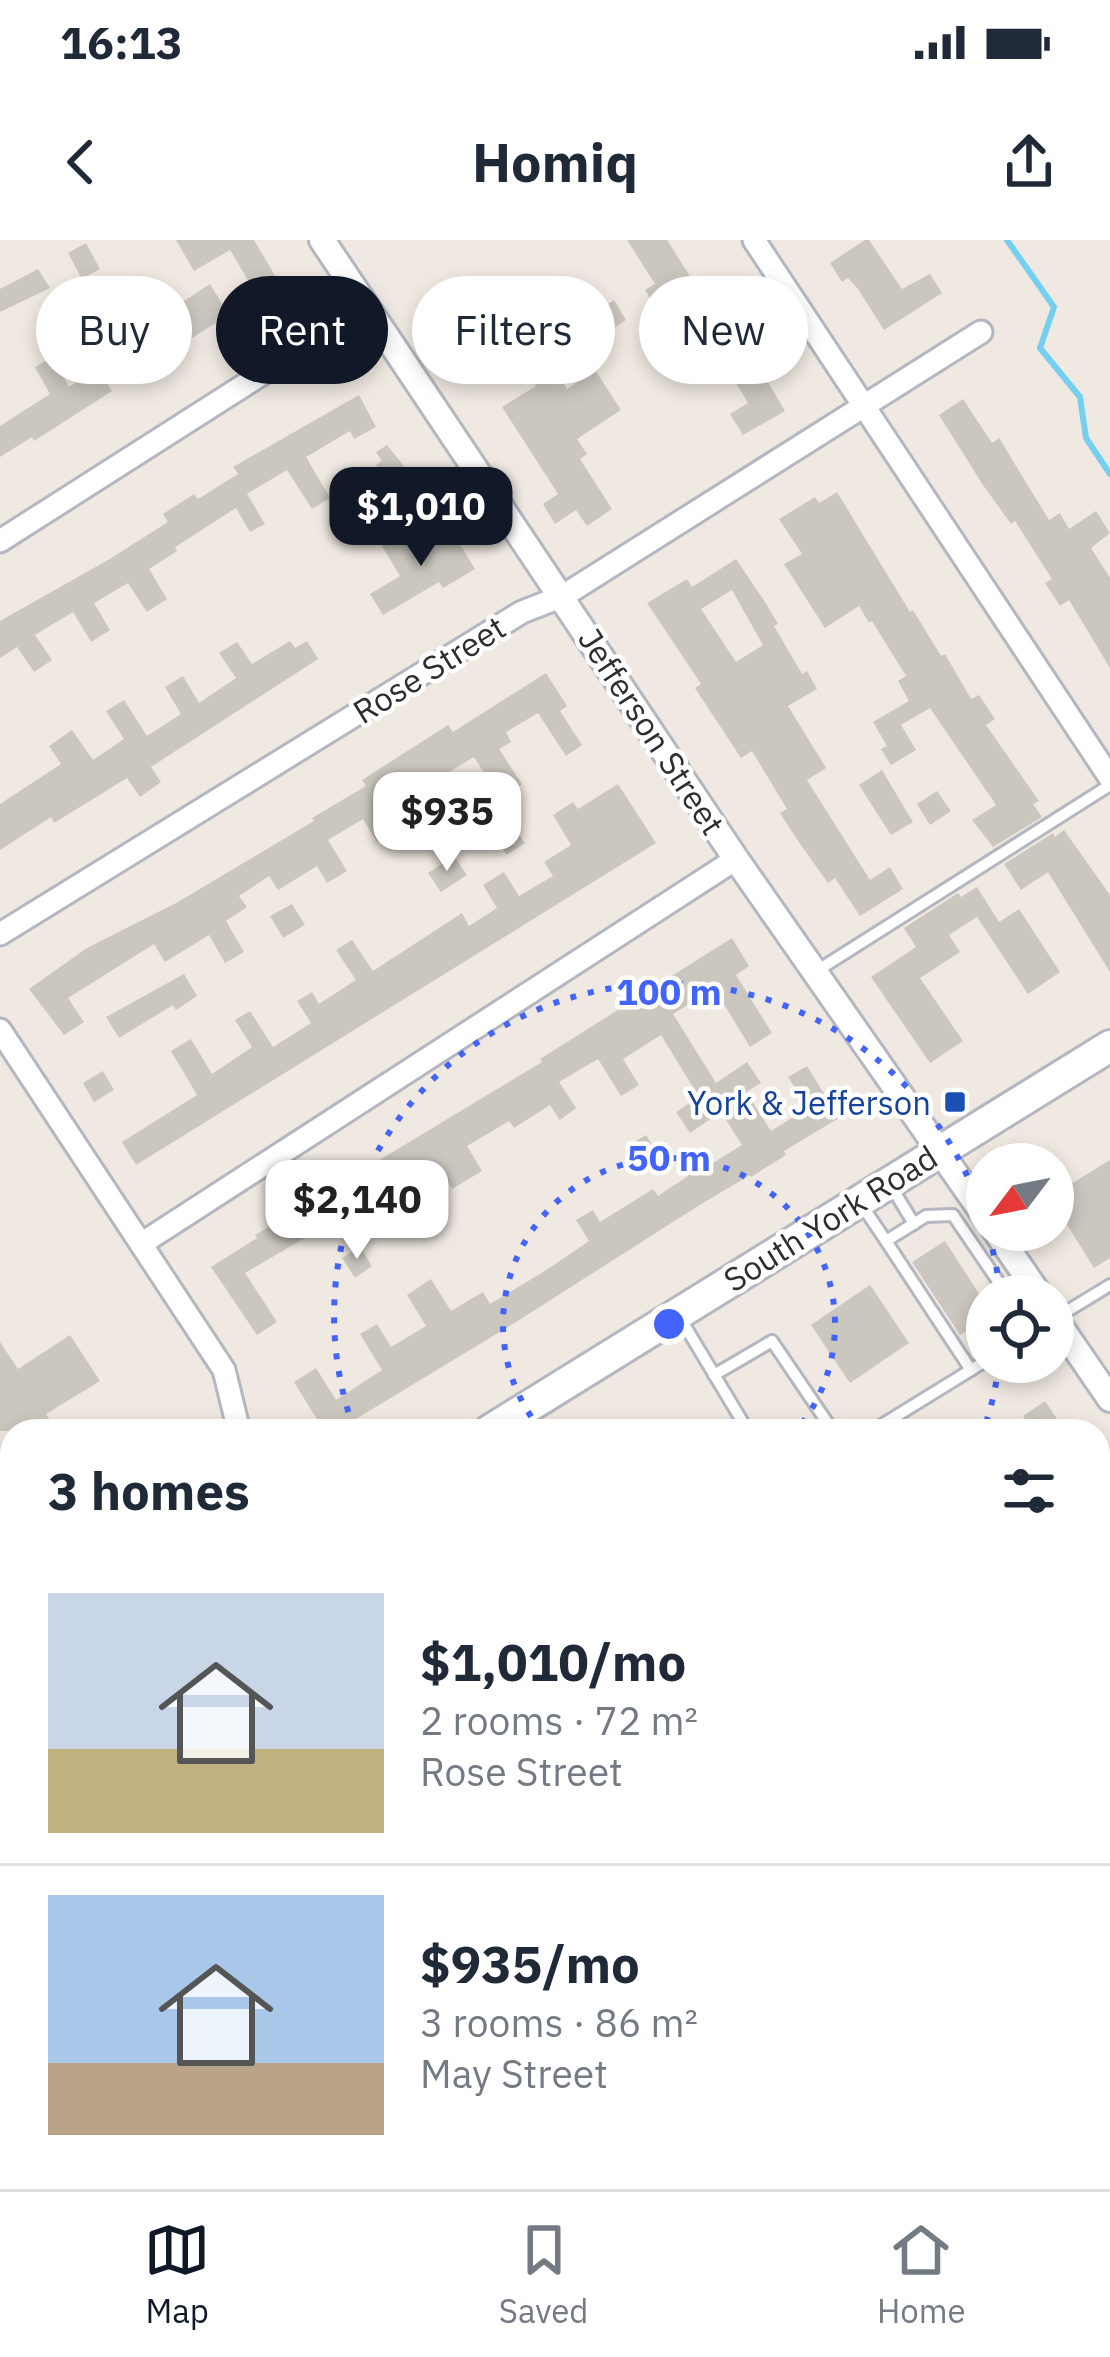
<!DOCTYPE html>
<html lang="en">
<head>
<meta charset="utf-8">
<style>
	:root { --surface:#fff; --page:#f6f6f7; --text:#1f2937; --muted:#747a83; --line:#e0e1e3; --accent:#111827 }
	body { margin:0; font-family:"IBM Plex Sans",sans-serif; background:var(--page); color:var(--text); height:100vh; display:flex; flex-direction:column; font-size:45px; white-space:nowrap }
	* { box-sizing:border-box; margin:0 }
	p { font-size:39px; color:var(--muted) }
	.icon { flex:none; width:66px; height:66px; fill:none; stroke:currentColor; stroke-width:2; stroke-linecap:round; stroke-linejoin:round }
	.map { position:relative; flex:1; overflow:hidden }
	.side { position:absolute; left:0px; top:1179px; width:1110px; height:771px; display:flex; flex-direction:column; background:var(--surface); border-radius:36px 36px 0 0; box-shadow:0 6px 18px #0003 }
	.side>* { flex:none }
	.banner { position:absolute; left:36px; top:36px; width:1038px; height:108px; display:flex; gap:24px }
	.needle { width:78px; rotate:238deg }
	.fabs { position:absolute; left:966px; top:903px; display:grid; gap:24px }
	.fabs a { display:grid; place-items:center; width:108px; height:108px; border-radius:50%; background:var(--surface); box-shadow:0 6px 18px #0003; font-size:60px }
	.price { position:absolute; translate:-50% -102px; padding:0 27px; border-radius:24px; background:#fff; color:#222; font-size:39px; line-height:78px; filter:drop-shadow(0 3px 6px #0008) }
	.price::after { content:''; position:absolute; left:50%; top:72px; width:36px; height:27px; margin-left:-18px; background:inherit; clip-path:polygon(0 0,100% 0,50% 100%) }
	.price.selected { background:var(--accent); color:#fff }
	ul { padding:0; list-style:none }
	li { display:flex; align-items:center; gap:36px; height:300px; padding:0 48px }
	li+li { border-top:3px solid var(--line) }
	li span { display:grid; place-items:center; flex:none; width:336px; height:240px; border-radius:0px; color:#555 }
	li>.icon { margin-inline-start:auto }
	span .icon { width:144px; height:144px; fill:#fffc; stroke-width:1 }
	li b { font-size:51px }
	h2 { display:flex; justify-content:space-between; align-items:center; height:144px; padding:0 48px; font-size:51px }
	.pill { padding:0 42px; border-radius:54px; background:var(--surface); box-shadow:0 6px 18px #0003; font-size:42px; line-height:108px }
	.pill.selected { background:var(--accent); color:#fff }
	.status { display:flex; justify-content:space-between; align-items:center; height:84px; padding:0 60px; background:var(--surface); direction:ltr }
	.status svg { height:33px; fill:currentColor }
	header { display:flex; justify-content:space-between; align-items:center; height:156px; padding:0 48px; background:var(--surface); font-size:54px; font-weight:700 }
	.dock { display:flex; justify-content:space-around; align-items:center; height:168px; border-top:3px solid var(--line); background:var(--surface); font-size:33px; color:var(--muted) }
	.dock a { display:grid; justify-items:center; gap:6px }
	.dock .selected { color:var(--accent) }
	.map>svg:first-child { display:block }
	.education { fill:#f0e6d1 }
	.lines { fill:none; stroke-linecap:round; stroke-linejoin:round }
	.stream { stroke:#75cff0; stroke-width:6 }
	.building { fill:#cbc7bf; fill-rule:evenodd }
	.service-casing { stroke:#b4b7c1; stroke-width:16 }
	.minor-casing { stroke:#b4b7c1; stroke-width:27 }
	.tertiary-casing { stroke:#b4b7c1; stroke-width:30 }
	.secondary-casing { stroke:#b4b7c1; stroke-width:36 }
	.service { stroke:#fff; stroke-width:10 }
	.minor { stroke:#fff; stroke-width:21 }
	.tertiary { stroke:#fff; stroke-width:24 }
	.secondary { stroke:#fff; stroke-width:30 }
	.ring { fill:none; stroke:#4264fb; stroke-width:6; stroke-dasharray:6 12 }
	.transit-dot { fill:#1a4fb4; stroke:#fff; stroke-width:4.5 }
	.labels { text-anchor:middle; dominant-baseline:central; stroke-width:9; stroke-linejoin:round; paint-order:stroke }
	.street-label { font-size:33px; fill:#2e2e2e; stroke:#fff }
	.transit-label { font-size:33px; fill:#164399; stroke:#fff; text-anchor:end }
	.centre { fill:#4264fb; stroke:#fff; stroke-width:6 }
	.ring-label { font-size:36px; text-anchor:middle; font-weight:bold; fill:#4264fb; stroke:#fff; stroke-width:9; stroke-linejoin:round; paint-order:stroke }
</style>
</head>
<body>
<div class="status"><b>16:13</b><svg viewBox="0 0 49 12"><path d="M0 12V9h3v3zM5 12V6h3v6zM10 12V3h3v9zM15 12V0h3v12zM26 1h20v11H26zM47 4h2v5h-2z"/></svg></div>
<header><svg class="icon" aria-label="back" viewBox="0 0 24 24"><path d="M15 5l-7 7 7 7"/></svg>Homiq<svg class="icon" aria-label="share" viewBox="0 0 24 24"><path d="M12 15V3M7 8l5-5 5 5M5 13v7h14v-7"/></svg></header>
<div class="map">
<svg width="1110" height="1949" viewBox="0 0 1110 1949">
	<rect width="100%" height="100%" fill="#efe9e1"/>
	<!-- education -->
	<polygon class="education" points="12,1498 12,1938 425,1938 432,1949 0,1949 0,1505"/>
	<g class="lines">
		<!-- stream -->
		<polyline class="stream" points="1007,0 1054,67 1040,108 1080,157 1086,198 1110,234"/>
	</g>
	<!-- building -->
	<g class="building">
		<polygon points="176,0 254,0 280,44 258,57 230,10 194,31"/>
		<polygon points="627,0 667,0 754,137 762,132 785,171 743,195 730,174 748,163 725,125 714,131 678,71 663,80 645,50 655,44"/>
		<polygon points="865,0 869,0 902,49 930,34 942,53 884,90 858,49 848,38 842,42 830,23"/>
		<polygon points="86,3 100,29 82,39 68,13"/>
		<polygon points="38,29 50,48 0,72 0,49"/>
		<polygon points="210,44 229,75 174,109 179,117 147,137 144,131 133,137 124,119 164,94 148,65 168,54 175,67"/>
		<polygon points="614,60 626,80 606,93 594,73"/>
		<polygon points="491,61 512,94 477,117 456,84"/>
		<polygon points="538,102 567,149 595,130 621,170 577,199 587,214 580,219 612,269 587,286 576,270 555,284 543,264 558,254 502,167 536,146 517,115"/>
		<polygon points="52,117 69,147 98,129 112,151 34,201 32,197 0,217 0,186 50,154 35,127"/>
		<polygon points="359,155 376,187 354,199 350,191 306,217 330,258 312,269 287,230 247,254 265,284 250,292 236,268 175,307 177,311 149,329 167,359 147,372 128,343 94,363 110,390 91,402 73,372 35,395 52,420 34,432 17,407 0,418 0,381 108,320 168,282 163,274 194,254 198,259 238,234 233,227"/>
		<polygon points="963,159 992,203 999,198 1049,280 1060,273 1069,289 1096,271 1110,293 1091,308 1110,338 1110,428 1069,360 1060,366 1045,343 1052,339 1015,281 1011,284 983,245 939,175"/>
		<polygon points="387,205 433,262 414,274 392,238 388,241 376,225 382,221 376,212"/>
		<polygon points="837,252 910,372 913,370 941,416 945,414 971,459 979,455 995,479 986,485 1039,561 1033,564 1042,577 993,607 972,580 996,565 930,468 901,485 916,510 891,525 881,509 887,506 873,482 909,461 898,441 906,436 872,381 869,383 859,366 825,388 784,324 802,314 779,279 815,257 819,263"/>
		<polygon points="451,290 475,329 443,348 439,342 383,375 370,354 400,336 382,306 401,294 413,314"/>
		<path d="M736 319 767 365 778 384 774 386 802 434 807 431 817 449 788 466 826 528 807 540 870 640 890 627 903 649 860 676 835 638 828 643 798 601 780 573 787 569 752 511 741 518 695 448 701 444 647 363 687 339 692 347ZM732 350 763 405 736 422 701 369Z"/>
		<polygon points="290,401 295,408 307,401 318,419 151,527 161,542 140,557 127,538 54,583 51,577 0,610 0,564 61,524 49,506 72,490 93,520 124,499 106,471 124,460 147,496 181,474 165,447 183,436 199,463 236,438 219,413 237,402 252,424"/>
		<polygon points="546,433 567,466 560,471 582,505 566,516 538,473 506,492 511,502 499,509 522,544 500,558 474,517 441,537 462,571 441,584 412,539 379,562 396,591 377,602 363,579 328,600 347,631 327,643 317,626 278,650 269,636 239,656 247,667 226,681 244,712 225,723 209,695 165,722 154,704 68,758 84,782 64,795 29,749 87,708 178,662 314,581 312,578 366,546 362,540 448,485 453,492"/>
		<polygon points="882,530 913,582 891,595 859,545"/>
		<polygon points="618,544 656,603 136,925 122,902 197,855 171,811 191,799 212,834 252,807 235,780 250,771 273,807 311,783 297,761 312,752 319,764 356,740 336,710 352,700 373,731 462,673 469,686 497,668 483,645 504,632 519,656 553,636 544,622 571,605 553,575 573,562 578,569"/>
		<polygon points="937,551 951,571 930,585 917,564"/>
		<polygon points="508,579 525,603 507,615 490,592"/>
		<polygon points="1064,590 1110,655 1110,732 1048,632 1021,650 1004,624 1053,593 1055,597"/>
		<polygon points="454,616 467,635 441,652 428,633"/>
		<polygon points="977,647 999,682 1019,669 1060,732 1028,754 977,677 949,695 960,712 920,738 963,801 930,823 871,737 916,707 904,688 958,653 961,657"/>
		<polygon points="292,664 305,685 283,698 270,676"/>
		<polygon points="732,698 749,726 736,735 772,793 750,807 714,748 673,774 716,843 747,822 761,843 746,852 771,891 808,868 788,837 807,826 839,878 784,911 786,915 751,937 750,935 698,966 513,1084 336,1191 324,1191 294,1142 316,1128 336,1160 382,1130 360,1094 377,1084 391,1107 426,1086 407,1055 431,1039 451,1071 483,1052 490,1064 548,1029 589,1001 576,980 593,970 600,982 653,949 658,956 688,936 684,930 703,918 708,926 742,905 721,872 690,893 676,872 699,857 661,795 623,819 639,845 621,856 598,819 559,842 576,868 560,880 550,865 514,888 509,881 467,906 482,931 452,949 445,938 410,960 399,943 245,1033 277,1082 257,1095 211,1027 257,998 255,995 542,822 540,819"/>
		<polygon points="184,734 197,756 176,770 173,765 119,798 106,777"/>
		<polygon points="103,831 114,850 94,862 83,843"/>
		<polygon points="646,895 658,914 637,926 626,907"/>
		<polygon points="1110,920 1110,1018 1094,1028 1053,962 1053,955"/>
		<polygon points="945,1001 987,1066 987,1078 960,1095 912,1022"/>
		<polygon points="360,1007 372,1026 355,1038 342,1018"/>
		<polygon points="870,1045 909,1103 850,1143 811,1085"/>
		<polygon points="70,1095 100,1141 46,1174 57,1191 0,1191 0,1102 18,1129"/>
		<polygon points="1045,1161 1065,1191 1033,1191 1023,1176"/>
	</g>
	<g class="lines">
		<defs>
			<g id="service">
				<polyline points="815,732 1110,545"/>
				<polyline points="891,946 914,984"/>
				<polyline points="861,964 886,1001"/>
				<polyline points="679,1076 748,1191"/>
				<polyline points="1056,1078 1110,1045"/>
				<polyline points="971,1130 886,1001 926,976 953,975 1008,1056"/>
				<polyline points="714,1135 772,1101 833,1191"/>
				<polyline points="872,1191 987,1120"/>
				<polyline points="1098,1519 1110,1512"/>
			</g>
			<g id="minor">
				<polyline points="754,0 1110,538"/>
				<polyline points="0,301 367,67"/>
				<polyline points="0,694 522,372 563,356 981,92"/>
				<polyline points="0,790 224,1130 239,1191"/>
				<polyline points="141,1004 736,619"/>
				<polyline points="1098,1288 1110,1280"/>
				<polyline points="1098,1768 1110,1760"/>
				<polyline points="678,1938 685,1949"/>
				<polyline points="806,1949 823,1938"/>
			</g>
			<g id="tertiary">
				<polyline points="322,0 736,619 987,979"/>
				<polyline points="995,990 1040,1056"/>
				<polyline points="1053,1076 1110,1159"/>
			</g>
			<g id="secondary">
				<polyline points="489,1191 1110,806"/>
				<polyline points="0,1497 12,1490"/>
			</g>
		</defs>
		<!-- service casing -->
		<use href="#service" class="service-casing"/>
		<!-- minor casing -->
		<use href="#minor" class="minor-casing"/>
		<!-- tertiary casing -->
		<use href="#tertiary" class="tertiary-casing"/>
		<!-- secondary casing -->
		<use href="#secondary" class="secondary-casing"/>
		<!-- service -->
		<use href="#service" class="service"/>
		<!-- minor -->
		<use href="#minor" class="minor"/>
		<!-- tertiary -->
		<use href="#tertiary" class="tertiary"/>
		<!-- secondary -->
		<use href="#secondary" class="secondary"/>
	</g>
	<!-- distance rings -->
	<g class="ring">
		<path d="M542 1191A166 166 0 1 1 796 1191"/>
		<path d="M999 1124A332 332 0 0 1 984 1189M354 1189A332 332 0 1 1 986 987M988 992A332 332 0 0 1 1000 1055"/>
	</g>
	<!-- markers -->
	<rect class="transit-dot" x="943" y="850" width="24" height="24" rx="6"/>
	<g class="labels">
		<!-- street labels -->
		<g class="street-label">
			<text transform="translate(429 429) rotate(-32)">Rose Street</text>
			<text transform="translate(652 491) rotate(57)">Jefferson Street</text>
			<text transform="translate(830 978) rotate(-32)">South York Road</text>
		</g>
		<!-- transit labels -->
		<g class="transit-label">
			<text x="931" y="862">York &amp; Jefferson</text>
		</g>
	</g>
	<circle cx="669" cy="1084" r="18" class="centre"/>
	<g class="ring-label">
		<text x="669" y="765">100 m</text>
		<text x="669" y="931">50 m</text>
	</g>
</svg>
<div class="fabs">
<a><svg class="needle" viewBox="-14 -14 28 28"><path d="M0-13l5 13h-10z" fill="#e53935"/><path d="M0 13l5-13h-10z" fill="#747a83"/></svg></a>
<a><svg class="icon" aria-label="locate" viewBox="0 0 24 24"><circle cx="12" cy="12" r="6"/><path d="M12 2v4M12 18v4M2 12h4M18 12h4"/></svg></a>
</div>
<b class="price selected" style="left:421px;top:329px">$1,010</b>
<b class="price" style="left:447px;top:634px">$935</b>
<b class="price" style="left:357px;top:1022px">$2,140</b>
<div class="banner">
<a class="pill">Buy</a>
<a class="pill selected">Rent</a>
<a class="pill">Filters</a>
<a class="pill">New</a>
</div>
<section class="side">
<h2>3 homes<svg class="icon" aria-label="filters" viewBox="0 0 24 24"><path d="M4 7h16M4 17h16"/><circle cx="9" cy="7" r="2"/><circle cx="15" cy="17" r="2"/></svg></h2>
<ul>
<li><span style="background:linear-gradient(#c9d6e8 65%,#c2b280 0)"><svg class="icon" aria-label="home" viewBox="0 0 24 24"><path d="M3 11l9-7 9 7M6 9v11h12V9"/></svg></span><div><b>$1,010/mo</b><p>2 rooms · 72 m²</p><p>Rose Street</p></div></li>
<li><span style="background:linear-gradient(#a9c7e8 70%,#b9a48a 0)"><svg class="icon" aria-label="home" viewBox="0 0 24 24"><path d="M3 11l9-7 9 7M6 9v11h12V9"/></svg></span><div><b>$935/mo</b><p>3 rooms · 86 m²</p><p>May Street</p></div></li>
</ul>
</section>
</div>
<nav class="dock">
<a class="selected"><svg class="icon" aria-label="map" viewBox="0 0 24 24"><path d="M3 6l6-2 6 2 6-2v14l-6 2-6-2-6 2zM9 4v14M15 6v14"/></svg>Map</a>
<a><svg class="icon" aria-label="saved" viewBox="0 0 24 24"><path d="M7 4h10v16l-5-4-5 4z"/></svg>Saved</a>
<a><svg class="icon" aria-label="home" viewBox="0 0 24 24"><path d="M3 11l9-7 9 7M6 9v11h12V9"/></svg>Home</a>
</nav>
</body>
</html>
